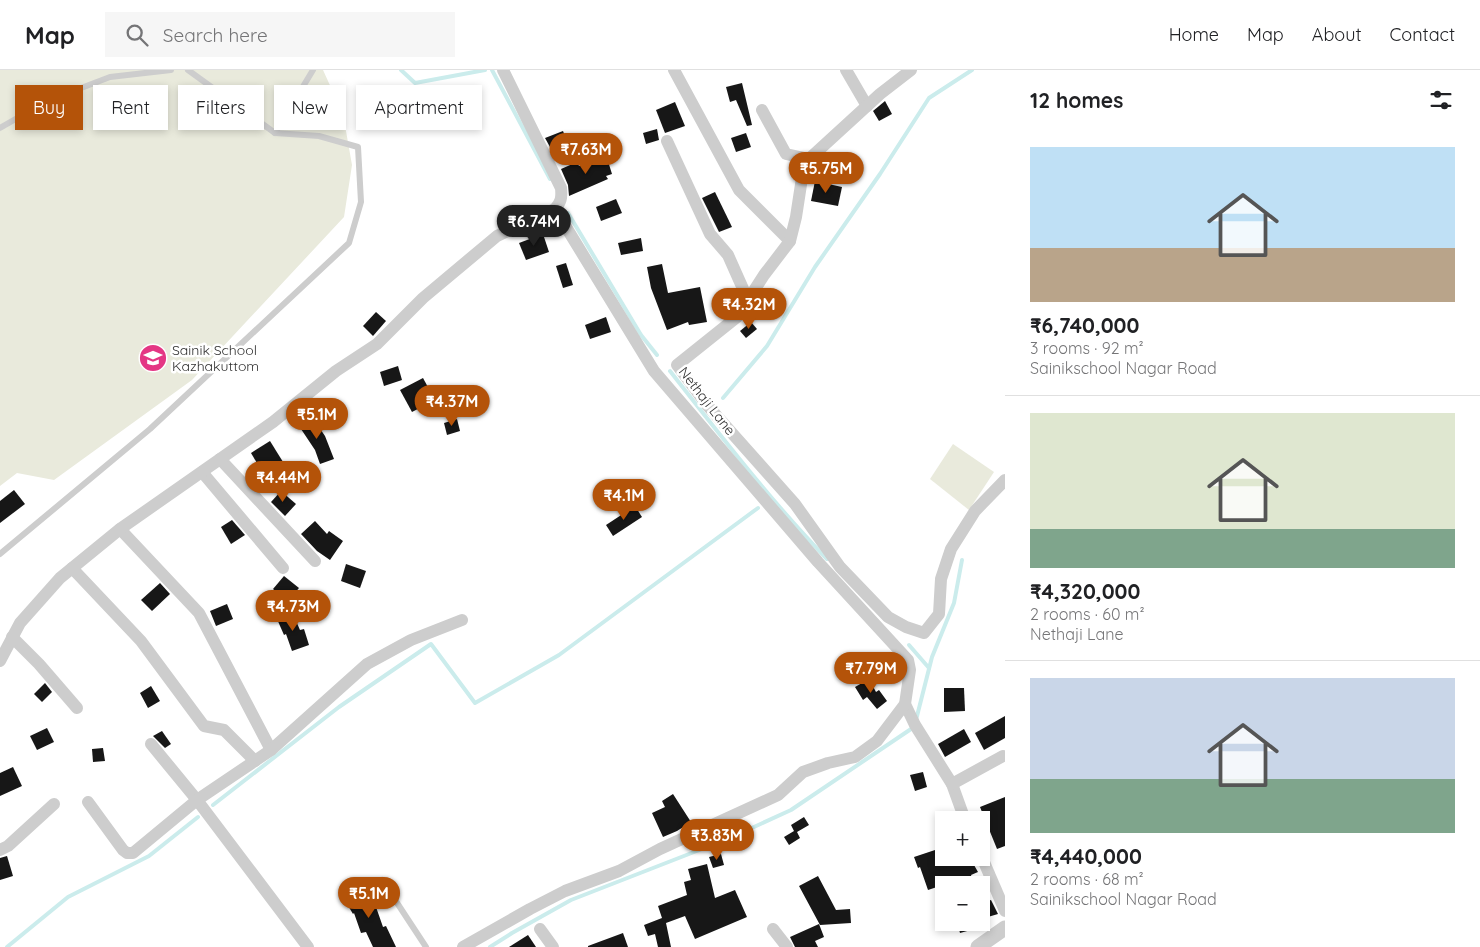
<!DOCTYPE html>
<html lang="en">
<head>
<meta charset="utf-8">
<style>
	:root { --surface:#fff; --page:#f6f6f6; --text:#202124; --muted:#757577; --line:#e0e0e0; --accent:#b45309 }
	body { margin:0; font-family:Quicksand,sans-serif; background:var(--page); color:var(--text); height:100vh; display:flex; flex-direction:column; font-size:19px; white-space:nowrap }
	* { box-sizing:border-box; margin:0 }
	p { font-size:16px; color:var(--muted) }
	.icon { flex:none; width:28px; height:28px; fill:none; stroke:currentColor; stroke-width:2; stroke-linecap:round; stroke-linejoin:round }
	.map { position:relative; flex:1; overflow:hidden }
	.details { display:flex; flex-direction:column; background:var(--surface); width:475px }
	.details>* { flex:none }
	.banner { position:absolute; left:15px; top:15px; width:475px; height:45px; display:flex; gap:10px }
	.controls { position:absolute; left:935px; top:741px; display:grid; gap:10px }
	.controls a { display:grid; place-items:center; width:55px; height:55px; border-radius:0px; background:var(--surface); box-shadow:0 2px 8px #0003; font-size:25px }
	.price { position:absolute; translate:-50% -42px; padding:0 11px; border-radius:18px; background:var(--accent); color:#fff; font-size:16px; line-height:32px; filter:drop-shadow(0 1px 2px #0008) }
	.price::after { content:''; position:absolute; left:50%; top:30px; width:15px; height:11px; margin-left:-8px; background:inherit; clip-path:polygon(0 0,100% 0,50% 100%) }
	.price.current { background:#222; color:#fff }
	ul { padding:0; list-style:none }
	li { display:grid; align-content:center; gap:10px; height:265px; padding:0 25px }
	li+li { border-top:1px solid var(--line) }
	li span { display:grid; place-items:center; height:155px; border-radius:0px; color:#555 }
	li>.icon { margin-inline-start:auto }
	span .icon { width:90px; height:90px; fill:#fffc; stroke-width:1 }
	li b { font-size:21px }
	h2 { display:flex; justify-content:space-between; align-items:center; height:60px; padding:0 25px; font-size:21px }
	.pill { padding:0 18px; border-radius:0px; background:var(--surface); box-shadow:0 2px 8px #0003; font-size:18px; line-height:45px }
	.pill.current { background:var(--accent); color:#fff }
	header { display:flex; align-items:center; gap:30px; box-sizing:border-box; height:70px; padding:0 25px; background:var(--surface); border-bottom:1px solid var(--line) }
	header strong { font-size:24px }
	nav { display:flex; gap:28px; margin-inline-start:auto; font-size:18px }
	.search { width:350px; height:45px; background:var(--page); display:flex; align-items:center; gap:12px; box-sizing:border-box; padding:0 18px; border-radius:0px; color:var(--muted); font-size:19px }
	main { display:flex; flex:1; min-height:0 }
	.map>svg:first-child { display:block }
	.green { fill:#e9eadc }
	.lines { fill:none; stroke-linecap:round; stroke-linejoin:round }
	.stream { stroke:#cbecec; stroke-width:4 }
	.building { fill:#171717 }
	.service { stroke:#cdcdcd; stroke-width:6 }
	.minor { stroke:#cdcdcd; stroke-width:12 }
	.tertiary { stroke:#cdcdcd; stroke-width:15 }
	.labels { text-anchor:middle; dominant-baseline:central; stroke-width:5; stroke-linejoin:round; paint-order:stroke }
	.poi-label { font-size:14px; fill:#303030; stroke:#fff; text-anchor:start }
	.street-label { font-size:14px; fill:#303030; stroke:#fff }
</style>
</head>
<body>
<header>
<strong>Map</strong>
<div class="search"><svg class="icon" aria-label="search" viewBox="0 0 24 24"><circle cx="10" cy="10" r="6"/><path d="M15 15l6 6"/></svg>Search here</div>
<nav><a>Home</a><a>Map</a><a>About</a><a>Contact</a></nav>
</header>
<main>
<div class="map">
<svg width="1005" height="877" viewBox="0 0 1005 877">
	<rect width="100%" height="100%" fill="#fff"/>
	<!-- green -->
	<g class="green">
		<polygon points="0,0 323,0 343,44 352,95 344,147 192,310 54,410 17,403 0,416"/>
		<polygon points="953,374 994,402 969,440 930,409"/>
	</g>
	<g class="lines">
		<!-- stream -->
		<g class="stream">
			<polyline points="401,0 415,13 485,0"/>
			<polyline points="492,0 550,109"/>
			<polyline points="568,143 641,265 657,285"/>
			<path d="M670 301C720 365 770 430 827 489"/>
			<polyline points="723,328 767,276 815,197 880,104 929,28 972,0"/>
			<polyline points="909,575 929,598"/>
			<polyline points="916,650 932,587 954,533 962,490"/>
			<polyline points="213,735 339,637 431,574 475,633 559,585 758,438"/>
			<polyline points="7,877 68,827 149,786 198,747"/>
			<polyline points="490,877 512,863 571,830 730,768 791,740 914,657"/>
		</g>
	</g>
	<!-- building -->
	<g class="building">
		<polygon points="742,13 752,55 747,56 736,30 730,32 726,17"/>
		<polygon points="885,31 892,44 879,51 873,41"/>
		<polygon points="675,32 685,56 665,63 656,40"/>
		<polygon points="657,59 659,70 646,74 643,63"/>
		<polygon points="563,61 568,74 557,77 557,75 550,77 545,68"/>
		<polygon points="746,63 751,77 736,82 731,68"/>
		<polygon points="607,88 612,104 606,106 608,109 569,126 568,115 561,99 577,92 579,96"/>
		<polygon points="815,111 842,117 838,136 811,131"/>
		<polygon points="715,122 732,157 719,162 702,128"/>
		<polygon points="616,129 622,143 601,151 596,137"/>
		<polygon points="543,164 549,182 526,190 519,173"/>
		<polygon points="641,168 643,181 621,185 618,173"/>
		<polygon points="566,193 573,215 563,218 556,196"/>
		<polygon points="662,194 668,223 700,217 707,252 689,255 688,252 667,260 651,218 647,197"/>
		<polygon points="376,242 386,251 373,266 363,256"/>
		<polygon points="606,247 611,262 590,269 585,255"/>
		<polygon points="751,252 757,259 746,268 740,261"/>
		<polygon points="398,296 402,310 384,316 380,302"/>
		<polygon points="423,308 435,330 412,342 400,320"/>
		<polygon points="312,347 325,366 334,389 320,394 315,380 299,356"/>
		<polygon points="457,349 460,361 447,365 444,353"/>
		<polygon points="270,371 288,400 268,412 251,383"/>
		<polygon points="14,420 25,434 0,453 0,431"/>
		<polygon points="281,421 296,434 285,446 271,432"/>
		<polygon points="635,436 642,447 613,466 606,455"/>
		<polygon points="232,450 245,465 231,474 221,457"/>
		<polygon points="315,451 327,464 329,461 343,471 330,490 317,481 301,464"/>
		<polygon points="346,494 366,501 360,518 341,511"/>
		<polygon points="284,506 299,518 287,532 273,519"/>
		<polygon points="160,513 170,524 152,541 141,530"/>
		<polygon points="227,534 233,549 216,556 210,541"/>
		<polygon points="292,542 300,560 304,559 309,575 292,581 286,564 284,565 277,549"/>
		<polygon points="869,609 876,622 879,620 887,631 877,639 867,627 863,630 855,617"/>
		<polygon points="45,613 52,622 42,632 34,624"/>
		<polygon points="151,616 160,631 148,638 140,623"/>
		<polygon points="944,618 964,618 965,641 944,642"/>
		<polygon points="1005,646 1005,668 984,680 975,663"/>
		<polygon points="47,658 54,672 37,680 30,666"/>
		<polygon points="964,659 971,672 945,687 938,674"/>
		<polygon points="162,661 171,674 165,678 153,666"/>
		<polygon points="103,678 105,691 93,692 92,679"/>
		<polygon points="13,697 22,716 0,726 0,703"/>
		<polygon points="923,702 927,717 915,721 910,705"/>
		<polygon points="673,724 691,752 677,761 663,767 652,743 665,737 662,731"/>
		<polygon points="1005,727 1005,776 997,779 980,737"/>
		<polygon points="804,747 809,755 797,762 800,768 789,775 784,767 794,761 791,755"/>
		<polygon points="944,777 944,796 961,788 970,788 978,802 971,805 974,815 943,815 928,820 920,797 918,798 914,787"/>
		<polygon points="721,784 724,795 713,798 709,787"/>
		<polygon points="7,786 13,806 0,810 0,788"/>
		<polygon points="707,794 715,828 735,820 747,847 695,869 685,846 666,853 671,877 658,877 655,864 648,866 644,855 662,848 658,836 687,825 684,812 691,810 688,799"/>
		<polygon points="818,806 836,840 850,839 851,853 820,855 799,816"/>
		<polygon points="361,817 373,838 376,837 383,857 386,856 396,877 373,877 366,862 361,863 354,843 353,844 343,827"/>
		<polygon points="991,830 998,844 981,849 981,833"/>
		<polygon points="957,852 989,852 989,855 960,863"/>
		<polygon points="819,854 824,867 815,871 818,877 795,877 790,867"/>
		<polygon points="623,863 628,877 588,877 588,876"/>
		<polygon points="528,865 536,877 509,877"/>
	</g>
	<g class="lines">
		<!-- service -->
		<g class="service">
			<polyline points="188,0 275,63 313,0"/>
			<polyline points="0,58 47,31 110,7 171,0"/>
			<polyline points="0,484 150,359 349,173 361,132 358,77 319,66 275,63"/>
			<polyline points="382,810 426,877"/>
		</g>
		<!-- minor -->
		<g class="minor">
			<polyline points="674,0 739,120 790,171"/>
			<polyline points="846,0 867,36"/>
			<polyline points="911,0 880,24 809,89 802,108 796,147 790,171 764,205 737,247 677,295 707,335 795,434 840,497 888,547 906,557 924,563 939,544 941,509 951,479 975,441 1005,410"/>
			<polyline points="762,40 786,84 809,89"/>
			<polyline points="667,71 710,164 728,185 748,230"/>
			<polyline points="220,389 315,491"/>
			<polyline points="202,402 283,498"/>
			<polyline points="120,459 199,543 271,680"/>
			<polyline points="72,498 141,571 204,656 224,660 255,691"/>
			<polyline points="12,567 39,594 77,638"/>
			<path d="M0 591 20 553 60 508 120 459 273 352 336 301 377 274 423 228 497 166 555 139C561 132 562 128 561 118L503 0"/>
			<polyline points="905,634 915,655 952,714 965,750"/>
			<polyline points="151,674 197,730 308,877"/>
			<polyline points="952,714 1003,686"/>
			<polyline points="88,732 123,780 127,783 133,783 197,730 271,680 367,594 411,570 462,550"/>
			<polyline points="0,780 8,776 54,734"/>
			<polyline points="981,785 1005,841"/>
			<polyline points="540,859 553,877"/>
			<polyline points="773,859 787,877"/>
			<polyline points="463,877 530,839 565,821 619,801 660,779 778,725 803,702 828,693 855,687 877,671 905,634 910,600 908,590 818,492 654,301 555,139"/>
		</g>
		<!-- tertiary -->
		<polyline class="tertiary" points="978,877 1005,858"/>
	</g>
	<!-- icons -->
	<defs>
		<symbol id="school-disc" viewBox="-11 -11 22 22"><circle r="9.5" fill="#e43684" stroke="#fff"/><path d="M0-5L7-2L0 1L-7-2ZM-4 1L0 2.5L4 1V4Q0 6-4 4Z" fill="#fff"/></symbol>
	</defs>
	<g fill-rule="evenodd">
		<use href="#school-disc" x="137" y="272" width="32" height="32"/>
	</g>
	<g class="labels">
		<!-- poi labels -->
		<g class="poi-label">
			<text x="172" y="280">Sainik School<tspan x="172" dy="16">Kazhakuttom</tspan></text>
		</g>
		<!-- street labels -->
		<g class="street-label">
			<text transform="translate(707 331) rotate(52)">Nethaji Lane</text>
		</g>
	</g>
</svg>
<div class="controls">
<a>+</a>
<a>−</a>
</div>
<b class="price" style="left:586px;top:105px">₹7.63M</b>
<b class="price" style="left:826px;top:124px">₹5.75M</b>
<b class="price current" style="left:534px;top:177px">₹6.74M</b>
<b class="price" style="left:749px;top:260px">₹4.32M</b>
<b class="price" style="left:452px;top:357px">₹4.37M</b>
<b class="price" style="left:317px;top:370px">₹5.1M</b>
<b class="price" style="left:283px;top:433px">₹4.44M</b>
<b class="price" style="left:624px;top:451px">₹4.1M</b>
<b class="price" style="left:293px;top:562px">₹4.73M</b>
<b class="price" style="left:871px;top:624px">₹7.79M</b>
<b class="price" style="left:717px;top:791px">₹3.83M</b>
<b class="price" style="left:369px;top:849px">₹5.1M</b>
<div class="banner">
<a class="pill current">Buy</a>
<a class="pill">Rent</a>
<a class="pill">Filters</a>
<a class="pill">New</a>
<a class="pill">Apartment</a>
</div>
</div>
<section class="details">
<h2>12 homes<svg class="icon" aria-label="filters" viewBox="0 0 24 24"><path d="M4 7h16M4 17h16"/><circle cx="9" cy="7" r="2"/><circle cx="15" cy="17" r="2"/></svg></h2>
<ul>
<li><span style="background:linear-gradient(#bfe0f5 65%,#b9a48a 0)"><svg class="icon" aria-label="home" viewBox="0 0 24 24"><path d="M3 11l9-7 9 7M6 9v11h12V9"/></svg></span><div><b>₹6,740,000</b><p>3 rooms · 92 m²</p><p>Sainikschool Nagar Road</p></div></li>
<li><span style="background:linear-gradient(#dfe7d0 75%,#7fa58c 0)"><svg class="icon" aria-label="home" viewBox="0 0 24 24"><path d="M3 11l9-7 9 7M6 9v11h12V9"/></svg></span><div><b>₹4,320,000</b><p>2 rooms · 60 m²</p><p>Nethaji Lane</p></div></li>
<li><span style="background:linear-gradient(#c9d6e8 65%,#7fa58c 0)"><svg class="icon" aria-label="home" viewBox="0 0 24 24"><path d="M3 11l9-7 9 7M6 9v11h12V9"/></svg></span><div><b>₹4,440,000</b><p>2 rooms · 68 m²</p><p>Sainikschool Nagar Road</p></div></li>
</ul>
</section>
</main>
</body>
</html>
